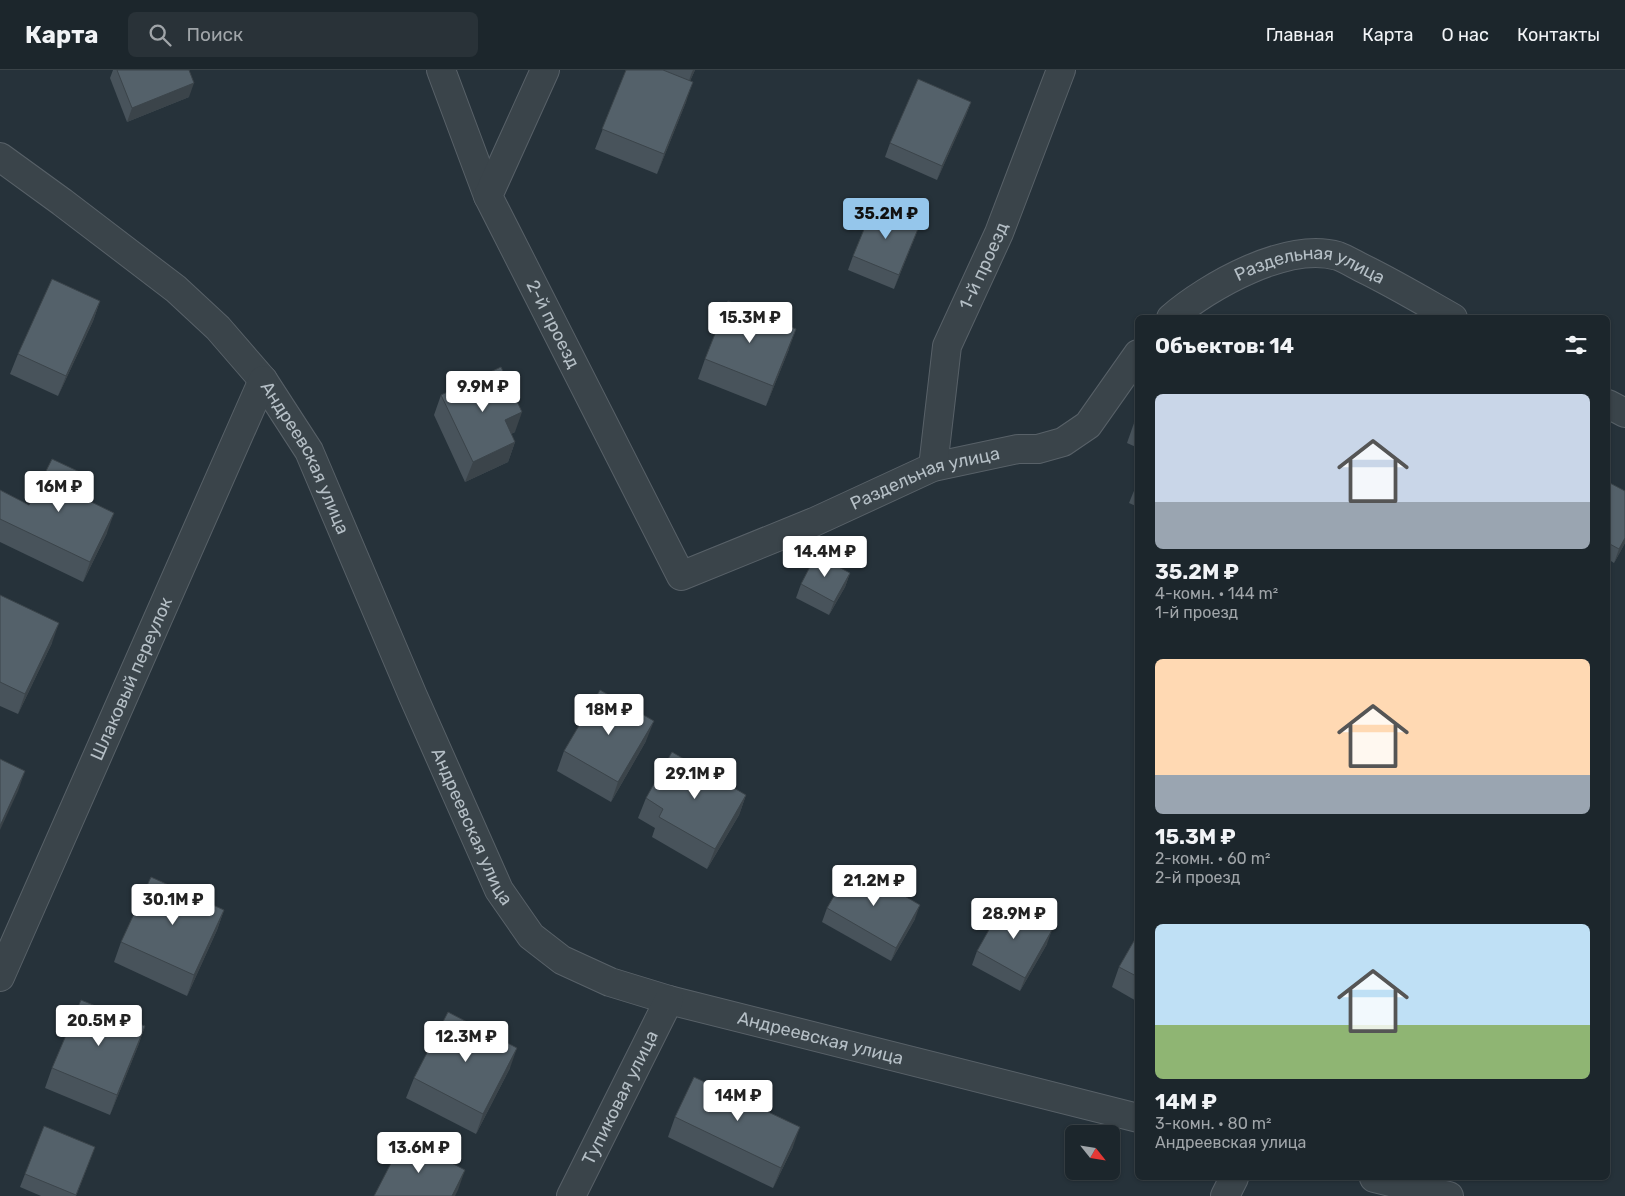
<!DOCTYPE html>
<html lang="ru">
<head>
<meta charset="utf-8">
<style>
	:root { --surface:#1c262c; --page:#293238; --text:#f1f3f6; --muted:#a0a5a9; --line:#3a4348; --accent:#95c6eb }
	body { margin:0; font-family:Rubik,sans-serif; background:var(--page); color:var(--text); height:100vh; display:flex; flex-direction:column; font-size:19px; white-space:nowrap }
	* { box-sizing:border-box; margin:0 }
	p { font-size:16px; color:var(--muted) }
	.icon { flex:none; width:28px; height:28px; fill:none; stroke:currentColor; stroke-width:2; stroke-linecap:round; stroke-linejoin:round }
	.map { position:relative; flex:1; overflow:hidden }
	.side { position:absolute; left:1135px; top:245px; width:475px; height:865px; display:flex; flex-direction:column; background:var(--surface); border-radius:8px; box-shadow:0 1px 4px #0004,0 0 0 1px var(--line) }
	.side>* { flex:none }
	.needle { width:32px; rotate:120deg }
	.controls { position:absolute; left:1065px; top:1055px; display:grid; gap:10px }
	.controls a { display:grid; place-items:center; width:55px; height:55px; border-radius:8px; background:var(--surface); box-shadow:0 1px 4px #0004,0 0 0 1px var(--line); font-size:25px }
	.price { position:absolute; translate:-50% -42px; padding:0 11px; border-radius:5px; background:#fff; color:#222; font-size:16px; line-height:32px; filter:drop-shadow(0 1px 2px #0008) }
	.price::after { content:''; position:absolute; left:50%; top:30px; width:15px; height:11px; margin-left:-8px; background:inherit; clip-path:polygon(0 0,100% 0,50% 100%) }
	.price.current { background:var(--accent); color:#111 }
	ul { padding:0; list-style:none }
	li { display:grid; align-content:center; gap:10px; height:265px; padding:0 20px }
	li span { display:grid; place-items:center; height:155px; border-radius:8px; color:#555 }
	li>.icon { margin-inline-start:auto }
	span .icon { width:90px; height:90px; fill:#fffc; stroke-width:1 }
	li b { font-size:21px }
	h2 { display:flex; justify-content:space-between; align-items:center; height:60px; padding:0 20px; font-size:21px }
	header { display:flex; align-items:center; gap:30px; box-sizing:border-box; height:70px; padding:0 25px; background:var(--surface); border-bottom:1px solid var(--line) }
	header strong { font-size:24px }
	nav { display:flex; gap:28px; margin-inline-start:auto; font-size:18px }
	.search { width:350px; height:45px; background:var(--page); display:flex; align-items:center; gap:12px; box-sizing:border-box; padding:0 18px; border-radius:8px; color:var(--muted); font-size:19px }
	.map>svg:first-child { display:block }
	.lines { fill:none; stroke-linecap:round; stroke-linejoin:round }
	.minor-casing { stroke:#586168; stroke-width:30 }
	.minor { stroke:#3a444a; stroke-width:28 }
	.wall { fill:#48535b }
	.shaded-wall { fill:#3b444a }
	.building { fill:#54616a; stroke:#3b444a }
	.labels { text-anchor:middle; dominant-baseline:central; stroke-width:5; stroke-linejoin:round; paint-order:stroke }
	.street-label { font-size:18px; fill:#b5bfc6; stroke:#1f282f }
</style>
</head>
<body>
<header>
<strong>Карта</strong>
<div class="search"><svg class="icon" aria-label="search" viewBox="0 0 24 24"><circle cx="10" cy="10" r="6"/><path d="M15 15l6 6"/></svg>Поиск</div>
<nav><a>Главная</a><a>Карта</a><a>О нас</a><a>Контакты</a></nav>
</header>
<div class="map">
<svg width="1625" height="1126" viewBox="0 0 1625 1126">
	<rect width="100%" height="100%" fill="#26323a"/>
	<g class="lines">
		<defs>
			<g id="minor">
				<polyline points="441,0 488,126"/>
				<path id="s1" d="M545 0 488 126 681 506 814 452 933 397 1018 379H1038L1063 372 1088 355 1138 284"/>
				<path id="s2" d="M0 87 62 132 176 219 218 258 263 310 309 381 413 626 499 820 531 866 562 890 610 912 669 930 1138 1048"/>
				<path id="s3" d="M1171 248C1208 216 1288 171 1338 186 1346 189 1354 194 1362 198 1393 213 1423 231 1453 248"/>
				<polyline points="1608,334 1625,343"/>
				<path id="s4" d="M933 397 947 276 999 163 1061 0"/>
				<path id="s5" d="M0 907 263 310"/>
				<polyline points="1374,1108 1449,1126"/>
				<path id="s6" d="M571 1126 669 930"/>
				<polyline points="1225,1126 1234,1108"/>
			</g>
		</defs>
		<!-- minor casing -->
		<use href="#minor" class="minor-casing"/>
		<!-- minor -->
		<use href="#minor" class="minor"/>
	</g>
	<!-- wall -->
	<g class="wall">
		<polygon points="113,0 189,0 189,27 127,52 110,8"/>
		<polygon points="626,0 695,0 690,11 686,32 657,104 595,79"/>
		<polygon points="971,32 966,45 937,110 885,87 890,73"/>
		<polygon points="920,154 894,219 848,200 853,186"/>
		<polygon points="100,231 93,251 58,326 10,304 18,284"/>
		<polygon points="789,279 766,336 698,309 705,289"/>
		<polygon points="441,325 515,362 511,364 515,372 508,392 465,412 434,345"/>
		<polygon points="1138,346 1138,378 1127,373 1134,353"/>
		<polygon points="1138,411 1138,437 1129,433"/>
		<polygon points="1608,413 1625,421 1625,473 1614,493 1608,489"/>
		<polygon points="0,420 29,435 77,425 107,463 83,512 0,472"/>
		<polygon points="850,503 845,517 829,545 796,528 801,514"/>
		<polygon points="0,525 52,573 18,644 0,636"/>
		<polygon points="646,671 611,732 557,701 564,681"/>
		<polygon points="746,725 739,745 707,799 652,767 655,758 638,748 646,728"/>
		<polygon points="827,838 915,849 891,891 822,852"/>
		<polygon points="224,840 217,860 187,926 114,892 121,872"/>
		<polygon points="1138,864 1138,932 1112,917 1119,897"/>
		<polygon points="1047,874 1020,921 972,895 977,881"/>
		<polygon points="145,956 138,976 110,1045 45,1018 52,998"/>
		<polygon points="510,998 476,1064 406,1028 414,1008"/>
		<polygon points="675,1047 793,1077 773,1118 668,1067"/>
		<polygon points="95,1077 76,1126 41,1126 20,1117 25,1104"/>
	</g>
	<!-- shaded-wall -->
	<g class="shaded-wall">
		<polygon points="693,0 695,0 685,22 692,2"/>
		<polygon points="693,12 686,32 657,104 664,84"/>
		<polygon points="194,13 189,27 127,52 132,38"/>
		<polygon points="971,32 966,45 937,110 942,96"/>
		<polygon points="920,154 915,167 894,219 899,205"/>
		<polygon points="100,231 93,251 58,326 66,306"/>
		<polygon points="796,259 789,279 766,336 773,316"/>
		<polygon points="522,342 515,362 497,370 505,350"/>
		<polygon points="515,372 508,392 465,412 473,392"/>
		<polygon points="84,404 77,425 75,424"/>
		<polygon points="114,443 107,463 83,512 90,492"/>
		<polygon points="1625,468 1625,473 1614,493 1619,479"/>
		<polygon points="850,503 845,517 829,545 834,532"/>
		<polygon points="59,553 52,573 18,644 25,624"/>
		<polygon points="654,651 646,671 611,732 618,712"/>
		<polygon points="25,701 18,721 0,760 0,756"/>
		<polygon points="746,725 739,745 707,799 715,779"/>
		<polygon points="920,835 915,849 891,891 896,878"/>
		<polygon points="224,840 217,860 187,926 194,905"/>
		<polygon points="1052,860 1047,874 1020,921 1025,908"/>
		<polygon points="145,956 138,976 110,1045 117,1025"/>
		<polygon points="517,978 510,998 476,1064 483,1044"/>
		<polygon points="800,1057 793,1077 773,1118 781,1098"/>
		<polygon points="465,1100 458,1120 455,1126 452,1126"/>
	</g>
	<!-- building -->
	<g class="building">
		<polygon points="117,0 189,0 194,13 132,38"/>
		<polygon points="626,0 663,0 693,12 664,84 602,59"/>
		<polygon points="918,9 971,32 942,96 890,73"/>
		<polygon points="874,135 920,154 899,205 853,186"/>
		<polygon points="52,209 100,231 66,306 18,284"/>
		<polygon points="728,231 796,259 773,316 705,289"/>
		<polygon points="501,297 522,342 505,350 515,372 473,392 441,325"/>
		<polygon points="1138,346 1138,354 1134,353"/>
		<polygon points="52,389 84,404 75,424 114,443 90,492 0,449 0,420 29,435"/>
		<polygon points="1608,412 1625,421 1625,468 1619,479 1608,473"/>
		<polygon points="816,485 850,503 834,532 801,514"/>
		<polygon points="0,525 59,553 25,624 0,612"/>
		<polygon points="600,620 654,651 618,712 564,681"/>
		<polygon points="672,682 746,725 715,779 659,747 663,739 646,728"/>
		<polygon points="0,689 25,701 0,756"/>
		<polygon points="852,795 920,835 896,878 827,838"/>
		<polygon points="151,807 224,840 194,905 121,872"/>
		<polygon points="1004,833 1052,860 1025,908 977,881"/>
		<polygon points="1138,864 1138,907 1119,897"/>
		<polygon points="81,930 145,956 117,1025 52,998"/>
		<polygon points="448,942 517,978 483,1044 414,1008"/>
		<polygon points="694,1007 800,1057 781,1098 675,1047"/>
		<polygon points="44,1056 95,1077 76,1125 25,1104"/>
		<polygon points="404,1068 465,1100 452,1126 374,1126"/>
	</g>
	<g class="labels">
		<!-- street labels -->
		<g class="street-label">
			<text stroke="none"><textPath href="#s4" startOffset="210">1-й проезд</textPath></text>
			<text stroke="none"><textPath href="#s3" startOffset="156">Раздельная улица</textPath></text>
			<text stroke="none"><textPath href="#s1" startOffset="282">2-й проезд</textPath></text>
			<text stroke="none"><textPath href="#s2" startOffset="435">Андреевская улица</textPath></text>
			<text stroke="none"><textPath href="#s1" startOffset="828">Раздельная улица</textPath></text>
			<text stroke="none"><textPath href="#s5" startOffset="326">Шлаковый переулок</textPath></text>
			<text stroke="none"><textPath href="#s2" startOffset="840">Андреевская улица</textPath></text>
			<text stroke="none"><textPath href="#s2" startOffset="1275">Андреевская улица</textPath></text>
			<text stroke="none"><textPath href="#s6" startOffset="110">Тупиковая улица</textPath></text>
		</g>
	</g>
</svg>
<div class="controls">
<a><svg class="needle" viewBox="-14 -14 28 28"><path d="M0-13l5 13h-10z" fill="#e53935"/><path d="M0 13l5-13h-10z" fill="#a0a5a9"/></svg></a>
</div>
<b class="price current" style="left:886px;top:170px">35.2M ₽</b>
<b class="price" style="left:750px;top:274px">15.3M ₽</b>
<b class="price" style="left:483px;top:343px">9.9M ₽</b>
<b class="price" style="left:59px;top:443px">16M ₽</b>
<b class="price" style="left:825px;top:508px">14.4M ₽</b>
<b class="price" style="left:609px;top:666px">18M ₽</b>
<b class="price" style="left:695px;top:730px">29.1M ₽</b>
<b class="price" style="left:874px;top:837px">21.2M ₽</b>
<b class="price" style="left:173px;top:856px">30.1M ₽</b>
<b class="price" style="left:1014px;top:870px">28.9M ₽</b>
<b class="price" style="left:99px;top:977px">20.5M ₽</b>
<b class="price" style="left:466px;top:993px">12.3M ₽</b>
<b class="price" style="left:738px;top:1052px">14M ₽</b>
<b class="price" style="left:419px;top:1104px">13.6M ₽</b>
<section class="side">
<h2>Объектов: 14<svg class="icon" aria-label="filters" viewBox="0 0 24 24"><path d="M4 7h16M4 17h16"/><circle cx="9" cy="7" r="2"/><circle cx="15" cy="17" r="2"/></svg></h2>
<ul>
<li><span style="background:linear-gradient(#c9d6e8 70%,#9aa5b1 0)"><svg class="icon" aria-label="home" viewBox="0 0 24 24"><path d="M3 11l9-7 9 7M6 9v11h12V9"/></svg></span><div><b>35.2M ₽</b><p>4-комн. · 144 m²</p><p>1-й проезд</p></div></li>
<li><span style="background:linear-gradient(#ffd9b3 75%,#9aa5b1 0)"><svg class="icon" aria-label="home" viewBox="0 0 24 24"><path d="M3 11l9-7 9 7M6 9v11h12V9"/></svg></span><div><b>15.3M ₽</b><p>2-комн. · 60 m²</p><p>2-й проезд</p></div></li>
<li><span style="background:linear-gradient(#bfe0f5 65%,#8fb573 0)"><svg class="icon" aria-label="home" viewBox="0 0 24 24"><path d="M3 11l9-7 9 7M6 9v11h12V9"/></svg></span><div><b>14M ₽</b><p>3-комн. · 80 m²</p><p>Андреевская улица</p></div></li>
</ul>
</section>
</div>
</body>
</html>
